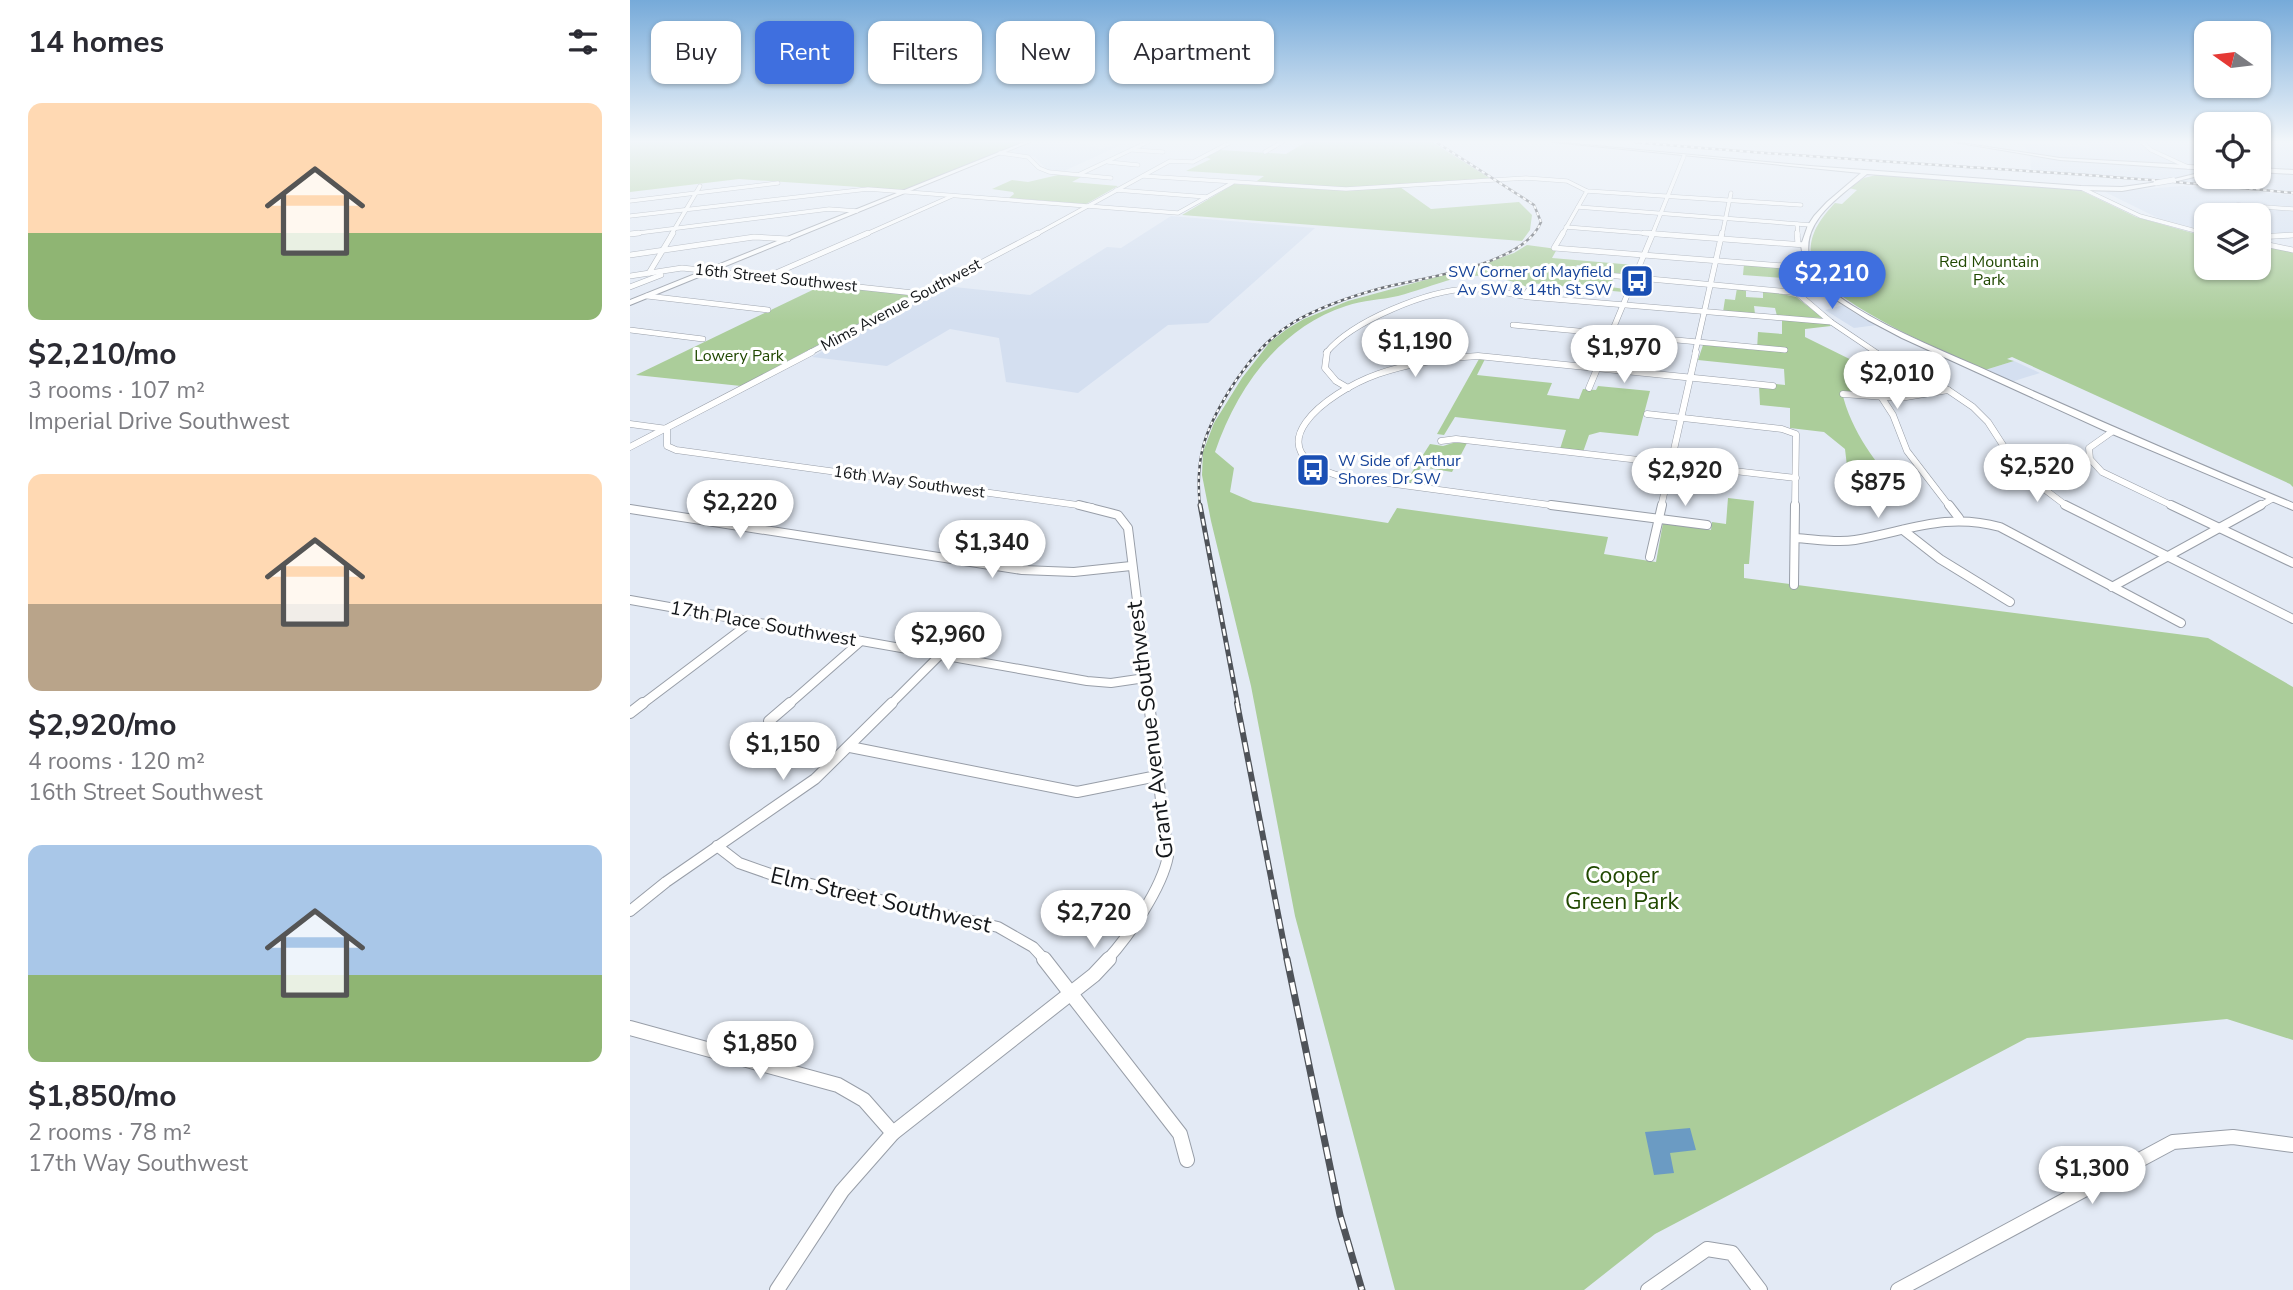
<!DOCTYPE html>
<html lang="en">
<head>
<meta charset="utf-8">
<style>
	:root { --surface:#fff; --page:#f7f7f7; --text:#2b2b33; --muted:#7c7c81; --accent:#3f6fdf }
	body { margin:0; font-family:"Nunito Sans",sans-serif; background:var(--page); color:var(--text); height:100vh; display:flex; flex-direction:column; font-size:26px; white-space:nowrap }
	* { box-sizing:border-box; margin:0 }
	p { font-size:23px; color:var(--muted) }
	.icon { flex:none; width:38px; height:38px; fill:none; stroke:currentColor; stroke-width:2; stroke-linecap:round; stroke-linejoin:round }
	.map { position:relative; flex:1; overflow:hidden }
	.side { display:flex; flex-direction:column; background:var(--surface); width:630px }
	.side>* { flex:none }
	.hud { position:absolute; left:21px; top:21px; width:665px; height:63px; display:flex; gap:14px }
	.needle { width:46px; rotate:284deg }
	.tools { position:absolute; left:1564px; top:21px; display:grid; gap:14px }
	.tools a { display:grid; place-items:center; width:77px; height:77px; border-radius:14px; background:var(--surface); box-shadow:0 2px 5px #0004; font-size:35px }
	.price { position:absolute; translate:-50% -60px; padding:0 16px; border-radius:24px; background:#fff; color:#222; font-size:23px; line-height:46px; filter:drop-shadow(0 2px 4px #0008) }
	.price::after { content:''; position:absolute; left:50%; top:42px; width:21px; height:16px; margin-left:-10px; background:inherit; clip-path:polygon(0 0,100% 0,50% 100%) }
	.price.selected { background:var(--accent); color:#fff }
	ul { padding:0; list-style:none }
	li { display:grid; align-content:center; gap:14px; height:371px; padding:0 28px }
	li span { display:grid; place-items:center; height:217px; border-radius:14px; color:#555 }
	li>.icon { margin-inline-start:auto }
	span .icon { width:126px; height:126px; fill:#fffc; stroke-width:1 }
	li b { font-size:30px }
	h2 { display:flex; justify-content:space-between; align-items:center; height:84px; padding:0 28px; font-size:30px }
	.chip { padding:0 24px; border-radius:14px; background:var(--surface); box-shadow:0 2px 5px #0004; font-size:24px; line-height:63px }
	.chip.selected { background:var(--accent); color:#fff }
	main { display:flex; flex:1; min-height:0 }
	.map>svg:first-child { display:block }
	.built { fill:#d4dff0 }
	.green { fill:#abcd9a }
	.water { fill:#6b9bc3 }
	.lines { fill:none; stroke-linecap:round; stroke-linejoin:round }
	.street-far5-casing { stroke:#989ea8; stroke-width:4.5 }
	.street-far4-casing { stroke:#989ea8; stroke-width:6 }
	.street-far3-casing { stroke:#989ea8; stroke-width:7 }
	.street-far2-casing { stroke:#989ea8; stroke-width:10 }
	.street-far1-casing { stroke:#989ea8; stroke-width:12 }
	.street-casing { stroke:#989ea8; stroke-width:16 }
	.secondary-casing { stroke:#989ea8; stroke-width:2 }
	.street-far5 { stroke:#fff; stroke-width:3.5 }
	.street-far4 { stroke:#fff; stroke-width:5 }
	.street-far3 { stroke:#fff; stroke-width:6 }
	.street-far2 { stroke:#fff; stroke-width:8 }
	.street-far1 { stroke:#fff; stroke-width:10 }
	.street { stroke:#fff; stroke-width:14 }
	.secondary { fill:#fff; fill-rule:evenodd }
	.rail-far3-casing { stroke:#4f5359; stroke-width:2.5 }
	.rail-far2-casing { stroke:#4f5359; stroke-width:5 }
	.rail-far1-casing { stroke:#4f5359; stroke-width:6 }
	.rail-casing { stroke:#4f5359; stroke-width:7 }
	.rail-far3 { stroke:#fff; stroke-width:2; stroke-dasharray:3.5; stroke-linecap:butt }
	.rail-far2 { stroke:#fff; stroke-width:2.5; stroke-dasharray:7; stroke-linecap:butt }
	.rail-far1 { stroke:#fff; stroke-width:3.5; stroke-dasharray:10; stroke-linecap:butt }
	.rail { stroke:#fff; stroke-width:4.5; stroke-dasharray:12; stroke-linecap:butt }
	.secondary-bridge-casing { stroke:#989ea8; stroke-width:6; stroke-linecap:butt }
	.secondary-bridge { stroke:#fff; stroke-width:5 }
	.labels { text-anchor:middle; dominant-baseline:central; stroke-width:6; stroke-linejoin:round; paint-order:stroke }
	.far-park-label { font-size:16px; fill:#204800; stroke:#fff }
	.far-transit-label { font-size:16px; fill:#164399; stroke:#fff; text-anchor:end }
	.far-street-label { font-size:16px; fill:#14171a; stroke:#fff }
	.street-label { font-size:19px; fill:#14171a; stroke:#fff }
	.near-street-label { font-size:23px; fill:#14171a; stroke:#fff }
	.near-park-label { font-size:23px; fill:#204800; stroke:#fff }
</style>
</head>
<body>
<main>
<section class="side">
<h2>14 homes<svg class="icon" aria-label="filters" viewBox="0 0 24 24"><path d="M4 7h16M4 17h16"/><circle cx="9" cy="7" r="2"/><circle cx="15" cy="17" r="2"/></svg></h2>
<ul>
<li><span style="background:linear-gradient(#ffd9b3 60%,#8fb573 0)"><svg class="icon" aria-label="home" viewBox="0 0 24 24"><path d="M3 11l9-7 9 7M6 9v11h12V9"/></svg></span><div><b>$2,210/mo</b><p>3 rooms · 107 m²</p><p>Imperial Drive Southwest</p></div></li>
<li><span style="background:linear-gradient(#ffd9b3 60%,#b9a48a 0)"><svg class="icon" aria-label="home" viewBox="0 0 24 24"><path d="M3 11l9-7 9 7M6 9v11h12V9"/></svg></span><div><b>$2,920/mo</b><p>4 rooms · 120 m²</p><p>16th Street Southwest</p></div></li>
<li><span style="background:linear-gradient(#a9c7e8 60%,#8fb573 0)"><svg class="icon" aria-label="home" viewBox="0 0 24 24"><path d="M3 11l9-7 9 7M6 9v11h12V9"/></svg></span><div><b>$1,850/mo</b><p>2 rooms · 78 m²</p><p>17th Way Southwest</p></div></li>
</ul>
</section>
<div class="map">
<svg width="1663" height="1290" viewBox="0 0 1663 1290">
	<rect width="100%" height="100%" fill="#e3eaf5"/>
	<!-- built -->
	<g class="built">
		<polygon points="405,142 447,142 470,149 497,142 430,173 416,169 405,157 380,152"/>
		<polygon points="1456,142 1577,142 1577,177 1629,177 1629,142 1663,142 1663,191 1401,171 1400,154 1393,144 1461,148"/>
		<polygon points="1553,186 1663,195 1663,236 1629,237 1629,215 1577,215 1577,231 1530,219 1475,192"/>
		<polygon points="541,216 685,228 578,323 538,325 448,393 376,382 369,338 320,329 257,366 182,357 315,286 400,295 477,247 491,248"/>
		<polygon points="1213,305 1224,313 1247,325 1224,328 1195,310"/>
		<polygon points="1384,361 1410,373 1381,382 1355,370"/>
	</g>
	<!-- green -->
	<g class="green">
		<polygon points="0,142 394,142 274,190 109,179 0,192"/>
		<polygon points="676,142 802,142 861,179 717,188 624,183 634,176 556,171 581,159 575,157 589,150 656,154"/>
		<polygon points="428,175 451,177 442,182 488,186 456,204 379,198 384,194 383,192 362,189 382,180 398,182"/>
		<path d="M1246 175 1450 190 1506 217 1577 237V268H1629V246L1663 252V487L1660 484 1382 357 1377 359 1384 361 1355 370C1317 353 1196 302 1183 265 1175 239 1189 220 1205 203L1212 204 1227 190 1219 188 1234 178Z"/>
		<polygon points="604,184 705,190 770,187 801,209 889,202 902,215 900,230 892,241 552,215"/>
		<path d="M897 245 927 249 922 258 1004 265 1000 276 959 273 962 266 947 265 942 272 984 277 980 287 995 289 993 292 900 283 897 287C840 264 823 281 768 296 751 300 733 300 716 306 649 328 607 388 585 452L604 468 600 492 623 502 758 523 767 508 978 537 974 554 1026 562 1033 523 1081 530 1082 522 1096 524 1098 498 1124 501 1119 564H1114V578L1578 638 1663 687V1040L1597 1019 1397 1038 1025 1234 954 1290H765L665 916 621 686 581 521 572 475 573 452 584 423 612 378 640 342 657 329 674 319 718 301 850 265 884 253Z"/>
		<polygon points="1114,264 1176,270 1190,289 1169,291 1167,279 1113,275"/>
		<polygon points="195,284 284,294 111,386 6,375"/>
		<polygon points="1107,288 1116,288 1116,297 1133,298 1133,290 1166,297 1193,318 1147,316 1145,308 1124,306 1125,314 1093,312 1095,299 1105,300"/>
		<path d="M1152 320 1199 324 1201 326 1175 329V337L1254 376 1229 375 1233 393 1212 392C1221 432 1247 464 1272 494L1221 501 1215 449 1194 432 1160 428V408L1130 405 1129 386 1146 388V384L1155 385 1154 369 1068 360 1073 345 1127 350 1128 332 1152 334Z"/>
		<polygon points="849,359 855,359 847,375 922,383 917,395 949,399 953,389 966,390 968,386 1020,391 1008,436 970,432 959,435 953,452 930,449 936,430 825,417 814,435 807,434"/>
		<polygon points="823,443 837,443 822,472 791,467 781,484 775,483 800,444 813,446"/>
	</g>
	<!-- water -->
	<polygon class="water" points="1060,1128 1066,1150 1040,1153 1044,1173 1024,1175 1015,1132"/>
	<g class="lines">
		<defs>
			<g id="street-far5">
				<polyline points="1512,142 1521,150 1558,167"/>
				<polyline points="503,150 533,152"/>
				<polyline points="635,152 652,142"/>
				<polyline points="370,153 398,157 409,168 419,172 481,178"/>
				<polyline points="478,162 508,165"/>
				<polyline points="450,174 518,142"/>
				<polyline points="513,176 716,189 896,178 937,181 957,191 1171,205"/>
				<polyline points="1451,188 1510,216 1577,234"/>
				<polyline points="486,190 577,197"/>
				<polyline points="0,201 148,183"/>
				<polyline points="948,207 1181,225"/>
				<polyline points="1575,212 1577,209 1608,205 1663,209"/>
				<polyline points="0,216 238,189 548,213 602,183"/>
				<polyline points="1167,224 1168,235"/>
				<polyline points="936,227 1037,235"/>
				<polyline points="0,234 199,209 227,211"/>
				<polyline points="41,235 70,186"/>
				<polyline points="234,235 322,196"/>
				<polyline points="405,235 540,161 563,162 601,142"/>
				<polyline points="932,235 957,191"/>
				<polyline points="1022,235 1054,156"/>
				<polyline points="1092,235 1101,193"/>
			</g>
			<g id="street-far4">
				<polyline points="933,233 924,248 1179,268"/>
				<polyline points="1014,233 1175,245"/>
				<polyline points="1167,233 1168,244"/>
				<polyline points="1573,233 1577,234"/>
				<polyline points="0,234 9,233"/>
				<polyline points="1629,237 1663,235"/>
				<polyline points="1629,243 1663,250"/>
				<polyline points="0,255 124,237 158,239"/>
				<polyline points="944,272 1171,293 1199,291"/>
				<polyline points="19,273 43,233"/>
				<polyline points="0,276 52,268 293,294"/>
				<polyline points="139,276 238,233"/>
				<polyline points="0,287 31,275"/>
				<polyline points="1167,293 1201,322 1247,353"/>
				<polyline points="17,296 138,310"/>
				<polyline points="894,296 903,285"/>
				<polyline points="883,325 1155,350"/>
				<polyline points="0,330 73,339"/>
				<polyline points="179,353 408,233"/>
				<path d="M696 353C722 321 798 290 839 289 859 288 879 294 899 297L1201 322"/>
				<polyline points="973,353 1023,233"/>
				<polyline points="1065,353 1092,233"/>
			</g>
			<g id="street-far3">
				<polyline points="697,352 695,368 706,381 718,388"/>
				<polyline points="1243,352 1318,390 1343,407 1358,422 1389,470 1438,507"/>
				<polyline points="959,388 974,352"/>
				<polyline points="1213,394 1270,398 1318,390"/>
				<polyline points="1252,398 1263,415 1277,451 1320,507"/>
				<polyline points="1017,414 1152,429 1166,434 1165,507"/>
				<polyline points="0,424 37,429 37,446 46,450 462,507"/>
				<polyline points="1483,431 1459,448 1460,459 1472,472 1545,507"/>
				<polyline points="811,441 826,439 1166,478"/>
				<polyline points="0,447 182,352"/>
				<path d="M935 507 713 477C618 451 697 392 748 374 780 363 814 358 848 356L1143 386"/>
				<polyline points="1031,507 1066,352"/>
				<polyline points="1628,507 1642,499"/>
			</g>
			<g id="street-far2">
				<polyline points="449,505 488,515 498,528 520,705"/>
				<polyline points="921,505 1077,525"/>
				<polyline points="1319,505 1329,518"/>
				<polyline points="1435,505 1663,619"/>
				<polyline points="1541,505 1663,563"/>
				<polyline points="0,509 392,570 444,572 501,566"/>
				<polyline points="1273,530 1310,559 1380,602"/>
				<path d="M1165 538C1185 539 1205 543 1225 540 1278 531 1315 512 1370 527L1551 623"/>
				<polyline points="1020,557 1032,505"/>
				<polyline points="1164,585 1165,505"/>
				<polyline points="1482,587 1631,505"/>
				<polyline points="0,600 457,681 481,683 515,678"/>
				<polyline points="11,705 121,622"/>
				<polyline points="158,705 231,641"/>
				<polyline points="260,705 310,655"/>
			</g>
			<g id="street-far1">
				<polyline points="0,713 13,703"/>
				<polyline points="139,721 160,703"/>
				<polyline points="220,747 447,792 527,776"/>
				<polyline points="87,846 109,863 146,876 368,927 403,947 415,960"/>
				<polyline points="0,911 36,882 185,779 262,703"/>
				<path d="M477 960C499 936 532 888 538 856L519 703"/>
			</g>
			<g id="street">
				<polyline points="414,959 550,1134 557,1160"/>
				<polyline points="0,1028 208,1085 234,1100 263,1133"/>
				<polyline points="147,1290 212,1191 263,1133 464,975 479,959"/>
				<polyline points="1018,1290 1077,1249 1102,1253 1130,1290"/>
				<polyline points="1268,1290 1543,1142 1603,1137 1663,1145"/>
			</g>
			<g id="secondary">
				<polygon points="394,142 400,142 0,305 0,300"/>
				<path d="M923 142 1180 166 1451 186 1492 187 1528 182 1526 185 1492 191 1451 190 1237 174C1211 196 1169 221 1180 261 1186 280 1207 296 1223 306 1268 334 1319 353 1367 375 1465 419 1564 462 1663 503V510L1480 433 1272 338 1238 320 1200 296 1185 281 1174 263 1171 245 1178 225 1184 216 1197 202 1231 173Z"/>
				<polygon points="1324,142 1430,158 1577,166 1577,170 1430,160"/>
				<polygon points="1633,142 1637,142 1639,147 1629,157 1629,153 1635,147"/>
				<polygon points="1629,168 1663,170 1663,174 1629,172"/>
				<polygon points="1577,171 1577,174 1543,182 1540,180"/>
			</g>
		</defs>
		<!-- street-far5 casing -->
		<use href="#street-far5" class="street-far5-casing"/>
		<!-- street-far4 casing -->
		<use href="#street-far4" class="street-far4-casing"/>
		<!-- street-far3 casing -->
		<use href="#street-far3" class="street-far3-casing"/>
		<!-- street-far2 casing -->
		<use href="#street-far2" class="street-far2-casing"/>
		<!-- street-far1 casing -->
		<use href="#street-far1" class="street-far1-casing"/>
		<!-- street casing -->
		<use href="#street" class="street-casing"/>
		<!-- secondary casing -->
		<use href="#secondary" class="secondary-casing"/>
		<!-- street-far5 -->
		<use href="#street-far5" class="street-far5"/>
		<!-- street-far4 -->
		<use href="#street-far4" class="street-far4"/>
		<!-- street-far3 -->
		<use href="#street-far3" class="street-far3"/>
		<!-- street-far2 -->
		<use href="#street-far2" class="street-far2"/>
		<!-- street-far1 -->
		<use href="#street-far1" class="street-far1"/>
		<!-- street -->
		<use href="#street" class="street"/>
		<!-- secondary -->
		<use href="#secondary" class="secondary"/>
		<defs>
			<g id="rail-far3">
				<path d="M1005 142C1224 163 1444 170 1663 193"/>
				<path d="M570 507C565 458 574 432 599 391 617 363 636 339 664 322 690 307 719 297 748 289 791 277 893 267 911 222L904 205 806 142"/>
			</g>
			<polyline id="rail-far2" points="570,505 608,705"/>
			<polyline id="rail-far1" points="607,703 657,960"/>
			<polyline id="rail" points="657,959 710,1215 732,1290"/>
		</defs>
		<!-- rail-far3 casing -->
		<use href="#rail-far3" class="rail-far3-casing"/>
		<!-- rail-far2 casing -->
		<use href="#rail-far2" class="rail-far2-casing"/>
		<!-- rail-far1 casing -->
		<use href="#rail-far1" class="rail-far1-casing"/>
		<!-- rail casing -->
		<use href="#rail" class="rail-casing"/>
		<!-- rail-far3 -->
		<use href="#rail-far3" class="rail-far3"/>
		<!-- rail-far2 -->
		<use href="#rail-far2" class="rail-far2"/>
		<!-- rail-far1 -->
		<use href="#rail-far1" class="rail-far1"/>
		<!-- rail -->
		<use href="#rail" class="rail"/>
		<defs>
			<polyline id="secondary-bridge" points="1526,183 1543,180"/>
		</defs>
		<!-- secondary-bridge casing -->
		<use href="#secondary-bridge" class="secondary-bridge-casing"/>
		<!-- secondary-bridge -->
		<use href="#secondary-bridge" class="secondary-bridge"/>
	</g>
	<!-- sky -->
	<linearGradient id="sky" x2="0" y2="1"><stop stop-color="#76aad9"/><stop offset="0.44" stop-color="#f2f6fa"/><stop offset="1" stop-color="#f2f6fa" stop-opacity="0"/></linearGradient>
	<rect width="1663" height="322" fill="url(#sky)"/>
	<!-- icons -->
	<defs>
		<symbol id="bus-square" viewBox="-11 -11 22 22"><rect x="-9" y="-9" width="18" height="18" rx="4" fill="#1a4fb4" stroke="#fff"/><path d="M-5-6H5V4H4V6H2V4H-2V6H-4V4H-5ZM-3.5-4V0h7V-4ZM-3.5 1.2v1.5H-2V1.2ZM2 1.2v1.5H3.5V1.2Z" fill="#fff"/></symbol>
	</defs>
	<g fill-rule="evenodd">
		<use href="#bus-square" x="988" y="262" width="38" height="38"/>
		<use href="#bus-square" x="664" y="451" width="38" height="38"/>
	</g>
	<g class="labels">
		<!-- far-park labels -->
		<g class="far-park-label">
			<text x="1359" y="262">Red Mountain<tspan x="1359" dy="18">Park</tspan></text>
			<text x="109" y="356">Lowery Park</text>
		</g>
		<!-- far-transit labels -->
		<g class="far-transit-label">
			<text x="982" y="272">SW Corner of Mayfield<tspan x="982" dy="18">Av SW &amp; 14th St SW</tspan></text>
			<text x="708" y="461" text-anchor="start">W Side of Arthur<tspan x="708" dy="18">Shores Dr SW</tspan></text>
		</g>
		<!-- far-street labels -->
		<g class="far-street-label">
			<text transform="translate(146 278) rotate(6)">16th Street Southwest</text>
			<text transform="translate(271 305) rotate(-28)">Mims Avenue Southwest</text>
			<text transform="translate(279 482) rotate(8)">16th Way Southwest</text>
		</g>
		<!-- street labels -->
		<g class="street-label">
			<text transform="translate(133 624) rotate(10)">17th Place Southwest</text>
		</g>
		<!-- near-street labels -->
		<g class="near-street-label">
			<text transform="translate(520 730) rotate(-97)">Grant Avenue Southwest</text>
			<text transform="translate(251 900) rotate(13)">Elm Street Southwest</text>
		</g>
		<!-- near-park labels -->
		<g class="near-park-label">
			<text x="992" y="875">Cooper<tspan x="992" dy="26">Green Park</tspan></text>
		</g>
	</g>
</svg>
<div class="tools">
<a><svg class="needle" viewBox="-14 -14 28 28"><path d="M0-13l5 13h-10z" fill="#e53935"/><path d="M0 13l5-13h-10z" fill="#7c7c81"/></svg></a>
<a><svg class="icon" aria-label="locate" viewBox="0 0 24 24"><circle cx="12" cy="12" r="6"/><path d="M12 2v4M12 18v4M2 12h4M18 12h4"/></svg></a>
<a><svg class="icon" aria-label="layers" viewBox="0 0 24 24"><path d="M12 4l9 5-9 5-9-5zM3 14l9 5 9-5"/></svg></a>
</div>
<b class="price selected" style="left:1202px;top:311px">$2,210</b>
<b class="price" style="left:785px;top:379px">$1,190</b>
<b class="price" style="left:994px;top:385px">$1,970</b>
<b class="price" style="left:1267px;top:411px">$2,010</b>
<b class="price" style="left:1407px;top:504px">$2,520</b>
<b class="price" style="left:1055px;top:508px">$2,920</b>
<b class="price" style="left:1248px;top:520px">$875</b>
<b class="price" style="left:110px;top:540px">$2,220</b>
<b class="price" style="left:362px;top:580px">$1,340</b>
<b class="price" style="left:318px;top:672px">$2,960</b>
<b class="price" style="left:153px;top:782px">$1,150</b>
<b class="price" style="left:464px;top:950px">$2,720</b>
<b class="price" style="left:130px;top:1081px">$1,850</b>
<b class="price" style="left:1462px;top:1206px">$1,300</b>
<div class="hud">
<a class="chip">Buy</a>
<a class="chip selected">Rent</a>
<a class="chip">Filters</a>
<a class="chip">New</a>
<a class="chip">Apartment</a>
</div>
</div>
</main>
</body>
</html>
